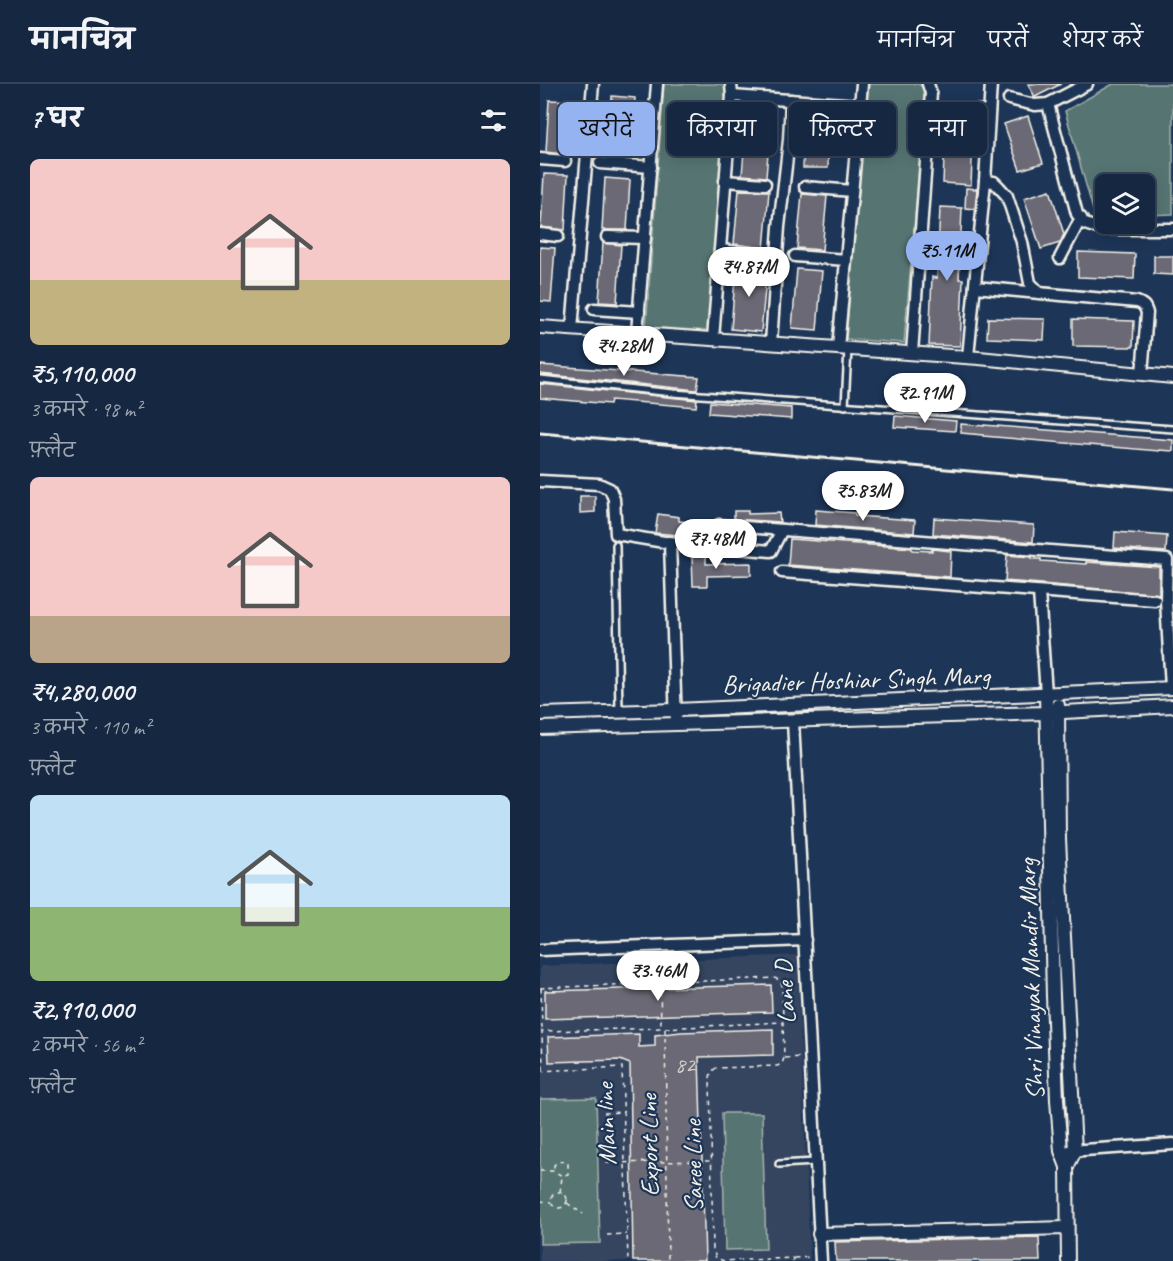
<!DOCTYPE html>
<html lang="hi">
<head>
<meta charset="utf-8">
<style>
	:root { --surface:#162841; --page:#23344c; --text:#f1f3f6; --muted:#9ea6b1; --line:#35445a; --accent:#95b2f1 }
	body { margin:0; font-family:Caveat,"Playpen Sans Deva",sans-serif; background:var(--page); color:var(--text); height:100vh; display:flex; flex-direction:column; font-size:22px; white-space:nowrap }
	* { box-sizing:border-box; margin:0 }
	p { font-size:20px; color:var(--muted) }
	.icon { flex:none; width:33px; height:33px; fill:none; stroke:currentColor; stroke-width:2; stroke-linecap:round; stroke-linejoin:round }
	.map { position:relative; flex:1; overflow:hidden }
	.drawer { display:flex; flex-direction:column; background:var(--surface); width:540px }
	.drawer>* { flex:none }
	.guide { position:absolute; left:18px; top:18px; width:525px; height:54px; display:flex; gap:12px }
	.controls { position:absolute; left:555px; top:90px; display:grid; gap:12px }
	.controls a { display:grid; place-items:center; width:60px; height:60px; border-radius:9px; background:var(--surface); box-shadow:0 3px 15px #0003,0 0 0 2px var(--line); font-size:30px }
	.price { position:absolute; translate:-50% -51px; padding:0 14px; border-radius:21px; background:#fff; color:#222; font-size:20px; line-height:39px; filter:drop-shadow(0 2px 3px #0008) }
	.price::after { content:''; position:absolute; left:50%; top:36px; width:18px; height:14px; margin-left:-9px; background:inherit; clip-path:polygon(0 0,100% 0,50% 100%) }
	.price.selected { background:var(--accent); color:#111 }
	ul { padding:0; list-style:none }
	li { display:grid; align-content:center; gap:12px; height:318px; padding:0 30px }
	li span { display:grid; place-items:center; height:186px; border-radius:9px; color:#555 }
	li>.icon { margin-inline-start:auto }
	span .icon { width:108px; height:108px; fill:#fffc; stroke-width:1 }
	li b { font-size:26px }
	h2 { display:flex; justify-content:space-between; align-items:center; height:72px; padding:0 30px; font-size:26px }
	.tag { padding:0 21px; border-radius:9px; background:var(--surface); box-shadow:0 3px 15px #0003,0 0 0 2px var(--line); font-size:21px; line-height:54px }
	.tag.selected { background:var(--accent); color:#111 }
	header { display:flex; align-items:center; gap:36px; box-sizing:border-box; height:84px; padding:0 30px; background:var(--surface); border-bottom:2px solid var(--line) }
	header strong { font-size:28px }
	nav { display:flex; gap:33px; margin-inline-start:auto; font-size:21px }
	main { display:flex; flex:1; min-height:0 }
	.map>svg:first-child { display:block }
	.built { fill:#344560 }
	.green { fill:#567472; stroke:#a5b2ad; stroke-width:1.5 }
	.building { fill:#6b6974; stroke:#f4f1e8; stroke-width:1.5 }
	.lines { fill:none; stroke-linecap:round; stroke-linejoin:round }
	.service-casing { stroke:#f4f1e8; stroke-width:10 }
	.minor-casing { stroke:#f4f1e8; stroke-width:15 }
	.tertiary-casing { stroke:#f4f1e8; stroke-width:16 }
	.path { stroke:#f4f1e8; stroke-width:1.5; stroke-dasharray:4.5 4.5; stroke-linecap:butt }
	.service { stroke:#1d3557; stroke-width:5 }
	.minor { stroke:#1d3557; stroke-width:10 }
	.tertiary { stroke:#1d3557; stroke-width:12 }
	.rail { stroke:#f4f1e8; stroke-width:3 }
	.labels { text-anchor:middle; dominant-baseline:central; stroke-width:4.5; stroke-linejoin:round; paint-order:stroke }
	.number-label { font-size:22px; fill:#d2cfcb }
	.street-label { font-size:26px; fill:#f4f1e8; stroke:#1d3557 }
</style>
</head>
<body>
<header>
<strong>मानचित्र</strong>
<nav><a>मानचित्र</a><a>परतें</a><a>शेयर करें</a></nav>
</header>
<main>
<section class="drawer">
<h2>7 घर<svg class="icon" aria-label="filters" viewBox="0 0 24 24"><path d="M4 7h16M4 17h16"/><circle cx="9" cy="7" r="2"/><circle cx="15" cy="17" r="2"/></svg></h2>
<ul>
<li><span style="background:linear-gradient(#f6c9c9 65%,#c2b280 0)"><svg class="icon" aria-label="home" viewBox="0 0 24 24"><path d="M3 11l9-7 9 7M6 9v11h12V9"/></svg></span><div><b>₹5,110,000</b><p>3 कमरे · 98 m²</p><p>फ़्लैट</p></div></li>
<li><span style="background:linear-gradient(#f6c9c9 75%,#b9a48a 0)"><svg class="icon" aria-label="home" viewBox="0 0 24 24"><path d="M3 11l9-7 9 7M6 9v11h12V9"/></svg></span><div><b>₹4,280,000</b><p>3 कमरे · 110 m²</p><p>फ़्लैट</p></div></li>
<li><span style="background:linear-gradient(#bfe0f5 60%,#8fb573 0)"><svg class="icon" aria-label="home" viewBox="0 0 24 24"><path d="M3 11l9-7 9 7M6 9v11h12V9"/></svg></span><div><b>₹2,910,000</b><p>2 कमरे · 56 m²</p><p>फ़्लैट</p></div></li>
</ul>
</section>
<div class="map">
<svg width="633" height="1177" viewBox="0 0 633 1177">
	<rect width="100%" height="100%" fill="#1d3557"/>
	<filter id="ink" filterUnits="userSpaceOnUse"><feTurbulence type="fractalNoise" baseFrequency=".0167" numOctaves="2"/><feDisplacementMap in="SourceGraphic" scale="12" xChannelSelector="R" yChannelSelector="G"/><feConvolveMatrix kernelMatrix="1 2 1 2 8 2 1 2 1" color-interpolation-filters="sRGB"/></filter>
	<g filter="url(#ink)">
		<!-- built -->
		<polygon class="built" points="257,871 270,1177 0,1177 0,882"/>
		<!-- green -->
		<g class="green">
			<polygon points="124,0 188,0 170,247 106,243"/>
			<polygon points="329,0 379,0 386,7 364,259 306,255 326,3"/>
			<polygon points="573,0 633,0 633,130 605,131 604,100 566,100 565,133 555,133 525,27"/>
			<polygon points="56,1014 60,1159 0,1160 0,1015"/>
			<polygon points="182,1029 222,1029 226,1165 185,1166"/>
		</g>
		<!-- building -->
		<g class="building">
			<polygon points="488,0 521,0 495,13"/>
			<polygon points="72,12 95,14 91,72 69,71"/>
			<polygon points="9,16 33,17 29,71 6,68"/>
			<polygon points="207,31 231,33 226,93 202,91"/>
			<polygon points="488,32 503,79 480,86 464,40"/>
			<polygon points="264,37 289,38 288,84 263,84"/>
			<polygon points="405,50 433,51 431,101 403,99"/>
			<polygon points="4,90 28,91 25,146 1,143"/>
			<polygon points="65,94 90,96 87,146 62,146"/>
			<polygon points="426,104 437,105 435,125 425,124"/>
			<polygon points="199,106 229,107 224,165 218,163 194,160"/>
			<polygon points="510,106 524,150 520,159 501,165 484,114"/>
			<polygon points="262,110 287,112 282,166 257,164"/>
			<polygon points="400,123 422,124 419,195 423,195 420,262 389,261 392,193 397,194"/>
			<polygon points="63,159 81,161 77,219 59,218"/>
			<polygon points="0,163 15,164 11,218 0,217"/>
			<polygon points="538,168 595,170 594,195 538,193"/>
			<polygon points="614,172 633,172 633,191 614,190"/>
			<polygon points="196,181 227,184 221,248 191,245"/>
			<polygon points="257,185 282,187 277,246 252,244"/>
			<polygon points="448,234 505,235 504,256 447,254"/>
			<polygon points="533,235 594,237 593,263 533,262"/>
			<polygon points="0,281 159,293 157,306 0,290"/>
			<polygon points="0,300 157,316 156,323 71,316 70,320 0,314"/>
			<polygon points="170,318 251,324 251,335 169,329"/>
			<polygon points="355,332 416,337 415,347 354,343"/>
			<polygon points="421,340 444,342 444,341 633,356 633,367 619,366 619,367 443,352 443,351 421,349"/>
			<polygon points="40,412 55,412 55,428 40,429"/>
			<polygon points="276,426 315,429 315,432 375,436 374,449 275,441"/>
			<polygon points="194,427 208,427 208,430 239,429 240,438 194,435"/>
			<polygon points="118,430 139,433 139,437 164,440 163,453 115,449"/>
			<polygon points="394,434 494,441 493,458 393,450"/>
			<polygon points="575,448 627,452 626,468 574,464"/>
			<polygon points="250,455 372,464 372,466 392,467 392,465 411,467 410,493 248,481"/>
			<polygon points="166,471 166,480 211,479 211,491 167,492 167,502 153,502 152,472"/>
			<polygon points="467,471 492,473 492,475 501,475 501,477 546,480 546,478 619,483 619,510 465,497"/>
			<polygon points="231,901 232,928 5,935 5,907"/>
			<polygon points="233,945 233,971 159,973 165,1177 93,1177 90,980 80,976 9,978 8,953 99,950 99,963 115,962 115,951 141,948"/>
			<polygon points="499,1153 500,1177 296,1177 295,1158"/>
		</g>
		<g class="lines">
			<defs>
				<g id="service">
					<polyline points="0,295 133,309 633,345"/>
					<polyline points="305,322 308,265"/>
					<polyline points="76,461 79,627"/>
					<polyline points="239,1080 276,1078"/>
				</g>
				<g id="minor">
					<polyline points="192,12 319,21"/>
					<polyline points="469,15 495,21 508,20 547,0"/>
					<polyline points="508,20 537,130 545,140 560,145 633,145"/>
					<polyline points="390,26 449,27"/>
					<polyline points="0,75 25,77"/>
					<polyline points="60,79 111,83"/>
					<polyline points="185,97 225,100"/>
					<polyline points="445,97 454,98 459,103 467,112 482,158 490,199 499,208"/>
					<polyline points="265,103 312,107"/>
					<polyline points="0,150 18,152"/>
					<polyline points="67,153 105,154"/>
					<polyline points="180,166 217,170"/>
					<polyline points="255,172 306,176"/>
					<polyline points="520,174 541,134"/>
					<path d="M435 203 597 218C603 220 605 222 607 229L602 290"/>
					<polyline points="54,225 99,228"/>
					<polyline points="32,245 53,0"/>
					<polyline points="97,249 117,0"/>
					<polyline points="173,255 192,12 191,0"/>
					<polyline points="231,259 239,143 249,56 251,16"/>
					<polyline points="298,264 322,0"/>
					<polyline points="372,269 391,9 388,0"/>
					<polyline points="428,273 445,97 451,0"/>
					<polyline points="0,397 59,400 70,405 74,415 76,450 130,459 136,640"/>
					<polyline points="179,441 627,476 626,516 631,604"/>
					<polyline points="128,458 231,467 242,446"/>
					<polyline points="242,488 615,516"/>
					<polyline points="499,508 506,610"/>
					<polyline points="253,637 281,1177"/>
					<polyline points="0,866 265,856"/>
					<polyline points="529,1067 633,1060"/>
				</g>
				<g id="tertiary">
					<polyline points="0,243 439,274 633,293"/>
					<polyline points="506,610 513,912 517,1016 521,1067 527,1083 528,1177"/>
					<polyline points="518,621 519,755 535,1067 527,1083"/>
					<polyline points="0,630 136,626 633,604"/>
					<polyline points="0,644 506,629 633,622"/>
					<polyline points="279,1150 527,1144"/>
				</g>
			</defs>
			<!-- service casing -->
			<use href="#service" class="service-casing"/>
			<!-- minor casing -->
			<use href="#minor" class="minor-casing"/>
			<!-- tertiary casing -->
			<use href="#tertiary" class="tertiary-casing"/>
			<!-- path -->
			<g class="path">
				<polyline points="120,899 121,943"/>
				<polyline points="0,904 234,894 240,896 242,901 243,936"/>
				<polyline points="1,904 2,946"/>
				<polyline points="125,945 128,1177"/>
				<polyline points="244,974 242,980 237,982 176,984 171,988 170,994 173,1166 176,1174 184,1177 253,1174 253,1177"/>
				<polyline points="245,974 261,973"/>
				<polyline points="3,986 2,947 125,944 243,938 244,973"/>
				<polyline points="0,987 82,983 88,1177"/>
				<polyline points="64,1029 83,1028"/>
				<polyline points="66,1079 170,1077"/>
				<path d="M0 1087H14L22 1092 28 1090V1079C23 1076 19 1077 14 1081V1087"/>
				<polyline points="20,1108 22,1093"/>
				<circle cx="19" cy="1116" r="8"/>
				<polyline points="0,1117 11,1118"/>
				<polyline points="27,1119 43,1130"/>
				<polyline points="67,1151 87,1150"/>
				<polyline points="254,1174 270,1173"/>
			</g>
			<!-- service -->
			<use href="#service" class="service"/>
			<!-- minor -->
			<use href="#minor" class="minor"/>
			<!-- tertiary -->
			<use href="#tertiary" class="tertiary"/>
			<!-- rail -->
			<polyline class="rail" points="0,349 633,405"/>
		</g>
	</g>
	<g class="labels">
		<!-- number labels -->
		<g class="number-label">
			<text x="145" y="981">82</text>
		</g>
		<!-- street labels -->
		<g class="street-label">
			<text transform="translate(316 596) rotate(-2)">Brigadier Hoshiar Singh Marg</text>
			<text transform="translate(491 895) rotate(-92)">Shri Vinayak Mandir Marg</text>
			<text transform="translate(245 908) rotate(-93)">Lane D</text>
			<text transform="translate(66 1040) rotate(-92)">Main line</text>
			<text transform="translate(109 1061) rotate(-91)">Export Line</text>
			<text transform="translate(153 1082) rotate(-91)">Saree Line</text>
		</g>
	</g>
</svg>
<div class="controls">
<a><svg class="icon" aria-label="layers" viewBox="0 0 24 24"><path d="M12 4l9 5-9 5-9-5zM3 14l9 5 9-5"/></svg></a>
</div>
<b class="price selected" style="left:407px;top:198px">₹5.11M</b>
<b class="price" style="left:209px;top:214px">₹4.87M</b>
<b class="price" style="left:84px;top:293px">₹4.28M</b>
<b class="price" style="left:385px;top:340px">₹2.91M</b>
<b class="price" style="left:323px;top:438px">₹5.83M</b>
<b class="price" style="left:176px;top:486px">₹7.48M</b>
<b class="price" style="left:118px;top:918px">₹3.46M</b>
<div class="guide">
<a class="tag selected">खरीदें</a>
<a class="tag">किराया</a>
<a class="tag">फ़िल्टर</a>
<a class="tag">नया</a>
</div>
</div>
</main>
</body>
</html>
